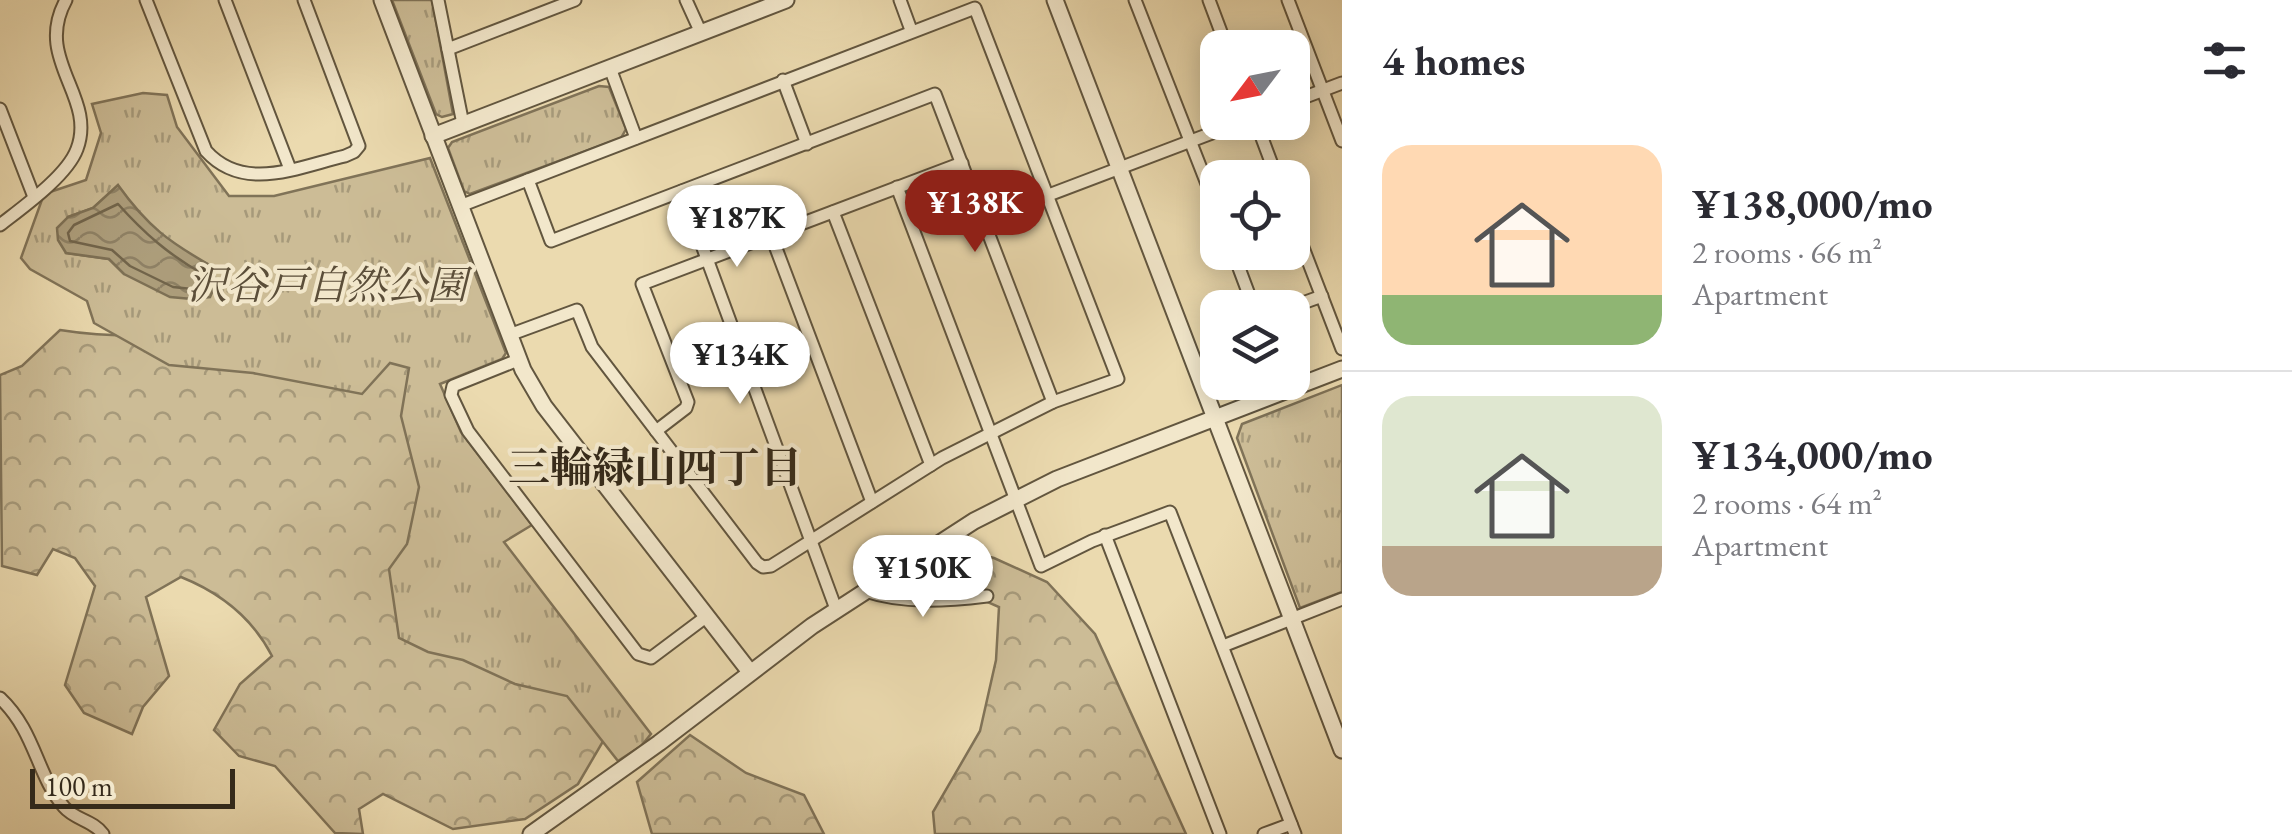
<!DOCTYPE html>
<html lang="en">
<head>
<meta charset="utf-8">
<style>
	:root { --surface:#fff; --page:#f2f2f3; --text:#2b2b33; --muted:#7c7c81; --line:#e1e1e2; --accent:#8f2418 }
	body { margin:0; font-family:"EB Garamond","Noto Serif JP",serif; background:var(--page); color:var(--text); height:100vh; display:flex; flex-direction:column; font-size:38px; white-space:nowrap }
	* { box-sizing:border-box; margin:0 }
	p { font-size:32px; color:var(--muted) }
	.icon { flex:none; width:55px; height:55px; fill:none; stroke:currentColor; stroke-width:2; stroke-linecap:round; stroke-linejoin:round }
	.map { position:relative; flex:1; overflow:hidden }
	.side { display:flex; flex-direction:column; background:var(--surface); width:950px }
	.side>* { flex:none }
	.needle { width:65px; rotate:238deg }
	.controls { position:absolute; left:1200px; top:30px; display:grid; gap:20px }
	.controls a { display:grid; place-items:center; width:110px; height:110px; border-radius:20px; background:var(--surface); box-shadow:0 5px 25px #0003; font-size:50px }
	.scale { position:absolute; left:30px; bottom:25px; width:205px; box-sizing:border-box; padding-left:10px; border:5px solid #352a1a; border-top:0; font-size:28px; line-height:35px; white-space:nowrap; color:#352a1a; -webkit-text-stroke:8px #f2e7cb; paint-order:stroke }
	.price { position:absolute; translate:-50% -85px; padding:0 22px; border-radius:35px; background:#fff; color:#222; font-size:32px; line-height:65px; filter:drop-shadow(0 2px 5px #0008) }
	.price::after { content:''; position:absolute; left:50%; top:60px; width:30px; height:22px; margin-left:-15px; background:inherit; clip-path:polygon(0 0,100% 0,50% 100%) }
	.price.on { background:var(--accent); color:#fff }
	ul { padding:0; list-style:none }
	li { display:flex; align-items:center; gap:30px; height:250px; padding:0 40px }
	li+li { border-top:2px solid var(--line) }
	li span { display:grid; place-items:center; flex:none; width:280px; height:200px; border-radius:30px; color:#555 }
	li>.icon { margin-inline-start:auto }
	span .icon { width:120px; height:120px; fill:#fffc; stroke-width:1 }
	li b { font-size:42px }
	h2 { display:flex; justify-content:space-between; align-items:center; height:120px; padding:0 40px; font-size:42px }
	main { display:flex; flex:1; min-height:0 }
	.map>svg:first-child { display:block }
	.forest { fill:url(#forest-crowns); stroke:#807358; stroke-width:2.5 }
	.park { fill:url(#park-tufts); stroke:#807358; stroke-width:2.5; fill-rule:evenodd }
	.water { fill:url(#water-waves); stroke:#7d7055; stroke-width:2.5 }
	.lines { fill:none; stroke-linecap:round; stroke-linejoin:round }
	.shore { stroke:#71644b; stroke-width:2.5 }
	.minor-casing { stroke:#62563f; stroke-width:15 }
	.tertiary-casing { stroke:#62563f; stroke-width:19 }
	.minor { stroke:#f2e7cb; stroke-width:11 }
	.tertiary { stroke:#f2e7cb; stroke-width:15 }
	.labels { text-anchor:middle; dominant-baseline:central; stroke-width:8; stroke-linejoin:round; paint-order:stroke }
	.park-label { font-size:40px; font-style:italic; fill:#5b4e39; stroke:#f2e7cb }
	.neighbourhood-label { font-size:42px; font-weight:bold; fill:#352a1a; stroke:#f2e7cb }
</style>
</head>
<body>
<main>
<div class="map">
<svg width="1342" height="834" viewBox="0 0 1342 834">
	<defs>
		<pattern id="forest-crowns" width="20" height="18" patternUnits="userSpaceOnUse" patternTransform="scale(2.5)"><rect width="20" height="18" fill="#ccbc96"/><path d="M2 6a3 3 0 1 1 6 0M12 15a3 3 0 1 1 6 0" fill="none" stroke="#a6997a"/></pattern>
		<pattern id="park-tufts" width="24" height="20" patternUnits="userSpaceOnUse" patternTransform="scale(2.5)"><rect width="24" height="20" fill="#ccbc96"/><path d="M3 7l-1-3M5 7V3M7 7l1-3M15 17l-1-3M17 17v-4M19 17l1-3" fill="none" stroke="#a6997a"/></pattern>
		<pattern id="water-waves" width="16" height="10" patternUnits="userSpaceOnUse" patternTransform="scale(2.5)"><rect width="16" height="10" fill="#ad9e7c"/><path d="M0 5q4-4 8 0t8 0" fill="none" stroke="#8e8165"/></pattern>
	</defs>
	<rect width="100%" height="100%" fill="#ebdaaf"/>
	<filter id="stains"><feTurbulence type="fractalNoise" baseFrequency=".002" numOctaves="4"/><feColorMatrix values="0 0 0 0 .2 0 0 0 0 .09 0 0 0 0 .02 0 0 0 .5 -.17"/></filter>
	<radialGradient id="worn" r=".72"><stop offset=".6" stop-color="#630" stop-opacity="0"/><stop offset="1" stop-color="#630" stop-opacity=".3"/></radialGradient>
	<!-- forest -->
	<g class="forest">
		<path d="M358 320 436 385 417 433 612 726 578 784 525 819 453 829 383 794 359 809 363 834 335 833 275 766 239 756 214 730 240 684 272 656C252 617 221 593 181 577L146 597 169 676 143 707 132 734 84 713 65 685 95 586 75 558 53 549 37 575 2 566 0 375 22 366 60 330C151 345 265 326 358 320Z"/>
		<polygon points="956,549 994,558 1047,582 1095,634 1186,834 935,834 933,812 980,731 996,660 999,607 920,572"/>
		<polygon points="690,735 746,773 804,795 824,834 652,834 637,782"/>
	</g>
	<!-- park -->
	<g class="park">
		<polygon points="392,0 432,0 453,114 442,117 436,114"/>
		<polygon points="599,86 609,87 626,129 621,138 470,194 464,191 448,148 452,142"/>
		<path d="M143 93 167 95 177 127 229 196H274L430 158 506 353 502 359 440 384 461 432 532 525 504 542 651 734 641 746 618 761 567 696 515 684 463 660 428 652 399 638 389 569 407 544 419 487 401 416 409 368 390 363 362 394 253 373 169 365 94 323 87 301 30 269 21 258 44 194 86 180 101 133 92 104ZM118 186C142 219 168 246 205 263L124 274 109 259 66 253 68 217 93 208Z"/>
		<polygon points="1342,385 1342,592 1300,608 1237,438 1242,424"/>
	</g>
	<!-- water -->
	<path class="water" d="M118 185C148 227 169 242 213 267L216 283 210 297 192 299 170 297 124 274 109 259 66 253 58 240 57 228 68 217 93 208Z"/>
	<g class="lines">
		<!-- shore -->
		<path class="shore" d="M118 204C144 233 169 255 203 274V287L192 289 173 287 130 266 112 250 70 241 68 233 74 225Z"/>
		<defs>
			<g id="minor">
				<path d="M146 0 206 151C244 193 298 167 345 156L354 152 359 146 304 0"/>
				<polyline points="225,0 290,169"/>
				<polyline points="438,0 463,124"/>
				<polyline points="686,0 701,33"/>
				<polyline points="900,0 911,30"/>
				<polyline points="1135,0 1218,212"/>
				<polyline points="1209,0 1227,48"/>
				<polyline points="1288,0 1342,141"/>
				<polyline points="448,49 575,0"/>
				<polyline points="610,68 636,138"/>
				<polyline points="783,80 807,144"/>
				<polyline points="1292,102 1342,83"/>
				<polyline points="0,109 34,197"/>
				<polyline points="1256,122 1277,178"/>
				<polyline points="528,180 551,241 935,94 1053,402"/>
				<polyline points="897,187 1041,566 1092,541 1170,512 1295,834"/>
				<polyline points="682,191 836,609"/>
				<polyline points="460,206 975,8 1118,379 1053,402 942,458 771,566 763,567 757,563 592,347 577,310 509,335"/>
				<polyline points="833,212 931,465"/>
				<polyline points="1292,219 1342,349"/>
				<polyline points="983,220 1241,122"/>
				<path d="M0 225C23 207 67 176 77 149 97 96 33 60 66 0"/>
				<polyline points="771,235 872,502"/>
				<polyline points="1233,252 1254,308"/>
				<polyline points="1289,308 1322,296"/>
				<polyline points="518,360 453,386 451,395 468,431 638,654 651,658 707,616"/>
				<polyline points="656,431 686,408 688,402 642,284 962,163"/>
				<polyline points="1105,535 1220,834"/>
				<path d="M865 591C904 604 946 601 987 596"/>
				<polyline points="1223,646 1342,599"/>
				<path d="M0 698C36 732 36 774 64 807 75 820 93 820 103 834"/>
				<polyline points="1264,834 1291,824"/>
			</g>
			<g id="tertiary">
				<polyline points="382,0 523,370 544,406 750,672"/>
				<polyline points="1055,0 1342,750"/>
				<polyline points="433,136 786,0"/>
				<polyline points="531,834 659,743 812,626 974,521 1057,479 1342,369"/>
			</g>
		</defs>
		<!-- minor casing -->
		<use href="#minor" class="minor-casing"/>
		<!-- tertiary casing -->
		<use href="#tertiary" class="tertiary-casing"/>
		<!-- minor -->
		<use href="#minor" class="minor"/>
		<!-- tertiary -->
		<use href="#tertiary" class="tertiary"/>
	</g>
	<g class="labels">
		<!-- park labels -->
		<g class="park-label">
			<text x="327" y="285">沢谷戸自然公園</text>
		</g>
		<!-- neighbourhood labels -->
		<g class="neighbourhood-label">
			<text x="655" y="467">三輪緑山四丁目</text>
		</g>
	</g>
	<rect width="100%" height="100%" filter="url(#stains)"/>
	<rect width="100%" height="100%" fill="url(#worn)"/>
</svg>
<div class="controls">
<a><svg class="needle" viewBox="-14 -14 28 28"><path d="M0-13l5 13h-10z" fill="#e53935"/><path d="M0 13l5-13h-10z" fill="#7c7c81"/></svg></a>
<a><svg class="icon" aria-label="locate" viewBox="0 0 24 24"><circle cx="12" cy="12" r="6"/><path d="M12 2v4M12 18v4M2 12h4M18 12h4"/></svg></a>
<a><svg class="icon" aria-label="layers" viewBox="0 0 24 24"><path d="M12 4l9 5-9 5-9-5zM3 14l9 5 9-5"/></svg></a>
</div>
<div class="scale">100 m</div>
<b class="price on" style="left:975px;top:255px">¥138K</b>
<b class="price" style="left:737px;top:270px">¥187K</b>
<b class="price" style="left:740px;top:407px">¥134K</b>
<b class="price" style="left:923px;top:620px">¥150K</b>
</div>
<section class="side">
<h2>4 homes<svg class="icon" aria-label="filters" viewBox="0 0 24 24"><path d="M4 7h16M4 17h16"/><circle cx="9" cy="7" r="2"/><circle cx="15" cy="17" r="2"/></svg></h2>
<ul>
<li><span style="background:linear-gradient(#ffd9b3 75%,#8fb573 0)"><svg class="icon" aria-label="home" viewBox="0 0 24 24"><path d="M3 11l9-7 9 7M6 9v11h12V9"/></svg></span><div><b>¥138,000/mo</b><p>2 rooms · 66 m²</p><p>Apartment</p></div></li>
<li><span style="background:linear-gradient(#dfe7d0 75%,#b9a48a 0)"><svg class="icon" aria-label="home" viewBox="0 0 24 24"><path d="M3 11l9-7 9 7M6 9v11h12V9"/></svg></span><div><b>¥134,000/mo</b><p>2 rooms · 64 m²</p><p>Apartment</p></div></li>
</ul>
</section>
</main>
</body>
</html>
